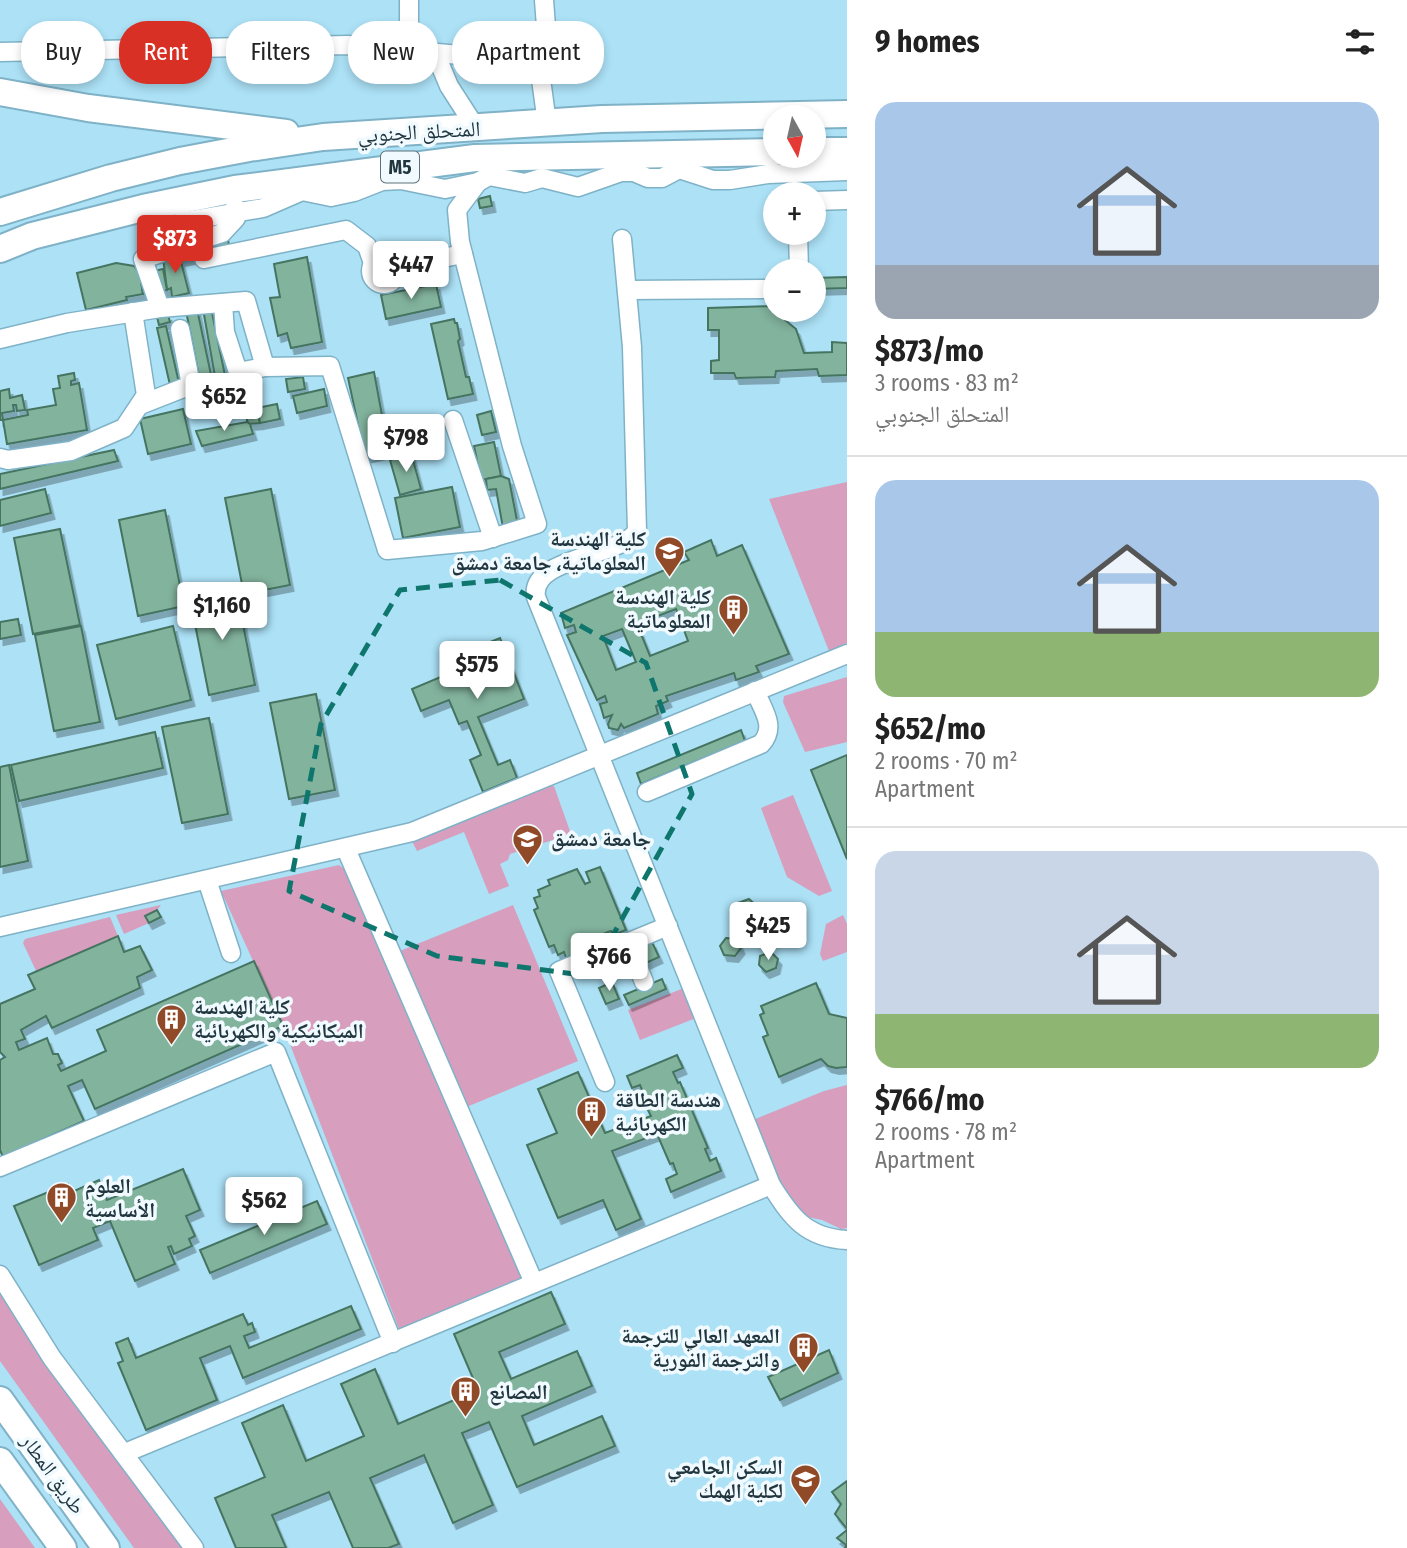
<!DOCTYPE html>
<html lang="en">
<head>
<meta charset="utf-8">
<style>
	:root { --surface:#fff; --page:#f2f2f2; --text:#222; --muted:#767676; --line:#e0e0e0; --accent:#d93025 }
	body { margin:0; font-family:"Fira Sans Condensed","Noto Naskh Arabic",sans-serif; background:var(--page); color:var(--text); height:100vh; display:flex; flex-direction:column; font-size:26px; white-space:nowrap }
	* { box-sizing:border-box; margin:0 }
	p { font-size:23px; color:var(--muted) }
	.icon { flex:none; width:38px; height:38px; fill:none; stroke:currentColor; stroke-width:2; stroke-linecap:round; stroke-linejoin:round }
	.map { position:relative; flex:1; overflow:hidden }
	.sheet { display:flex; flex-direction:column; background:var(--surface); width:560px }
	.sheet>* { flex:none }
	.hud { position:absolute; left:21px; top:21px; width:665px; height:63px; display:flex; gap:14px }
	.needle { width:46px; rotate:172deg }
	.tools { position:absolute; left:763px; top:105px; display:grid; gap:14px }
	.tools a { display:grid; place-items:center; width:63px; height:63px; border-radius:50%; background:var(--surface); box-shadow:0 4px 10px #0003; font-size:35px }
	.price { position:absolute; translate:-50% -60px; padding:0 16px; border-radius:7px; background:#fff; color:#222; font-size:23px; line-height:46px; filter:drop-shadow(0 2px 4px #0008) }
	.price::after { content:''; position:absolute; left:50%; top:42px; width:21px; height:16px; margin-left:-10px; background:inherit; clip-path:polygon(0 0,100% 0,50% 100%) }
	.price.selected { background:var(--accent); color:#fff }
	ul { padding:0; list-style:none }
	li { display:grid; align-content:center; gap:14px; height:371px; padding:0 28px }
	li+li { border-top:2px solid var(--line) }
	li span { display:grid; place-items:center; height:217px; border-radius:21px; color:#555 }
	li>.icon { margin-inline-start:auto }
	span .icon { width:126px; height:126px; fill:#fffc; stroke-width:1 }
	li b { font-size:30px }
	h2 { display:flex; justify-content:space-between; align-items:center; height:84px; padding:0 28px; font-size:30px }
	.pill { padding:0 24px; border-radius:28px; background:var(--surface); box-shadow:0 4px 10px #0003; font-size:24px; line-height:63px }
	.pill.selected { background:var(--accent); color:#fff }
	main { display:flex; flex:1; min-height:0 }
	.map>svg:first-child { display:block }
	.green { fill:#d79ebd }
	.building { fill:#82b39d; stroke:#457460; stroke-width:2; fill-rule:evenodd; filter:url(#shadow) }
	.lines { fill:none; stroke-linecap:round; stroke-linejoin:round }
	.minor-casing { stroke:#7fb2c7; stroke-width:21 }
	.highway-casing { stroke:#7fb2c7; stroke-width:30 }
	.minor { stroke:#fff; stroke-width:18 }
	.highway { stroke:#fff; stroke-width:26 }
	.marked { fill:none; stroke:#0f766e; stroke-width:5; stroke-dasharray:14 9; stroke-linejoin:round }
	.labels { text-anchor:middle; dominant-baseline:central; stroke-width:7; stroke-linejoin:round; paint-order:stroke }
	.shield { fill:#f0faff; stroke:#5f7178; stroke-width:2 }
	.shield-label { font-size:19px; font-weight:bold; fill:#21363e }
	.street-label { font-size:21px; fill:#21363e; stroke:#f0faff }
	.poi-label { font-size:21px; font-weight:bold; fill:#21363e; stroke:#f0faff; text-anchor:start }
</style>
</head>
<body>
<main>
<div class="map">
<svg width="847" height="1548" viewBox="0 0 847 1548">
	<defs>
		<filter id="shadow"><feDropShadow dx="3.5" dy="6" stdDeviation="0" flood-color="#0004"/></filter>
	</defs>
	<rect width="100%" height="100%" fill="#ace1f6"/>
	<!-- green -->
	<g class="green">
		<polygon points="847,482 847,643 829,651 769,499"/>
		<polygon points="847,677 847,742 805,752 783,702 784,696"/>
		<polygon points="543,785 554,786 571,834 510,854 508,860 500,864 509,886 489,894 464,832 417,851 411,839"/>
		<polygon points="793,795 832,891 819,896 787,877 761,808"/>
		<polygon points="339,865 350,874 525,1276 399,1329 283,1026 221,891"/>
		<polygon points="161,905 157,910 146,916 149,923 124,934 116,915"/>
		<polygon points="513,905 578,1061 464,1108 400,951"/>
		<polygon points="843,915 847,924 847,952 823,961 820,954 826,924"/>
		<polygon points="110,917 118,936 37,973 23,943 25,939"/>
		<polygon points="684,988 696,1018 640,1040 628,1010"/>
		<polygon points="847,1085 847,1228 841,1229 822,1220 793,1214 753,1120 824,1091"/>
		<polygon points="0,1287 182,1548 134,1548 0,1361"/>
		<polygon points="0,1499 35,1548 0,1548"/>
	</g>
	<!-- building -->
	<g class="building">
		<polygon points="490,196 492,206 480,208 478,199"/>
		<polygon points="228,240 230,250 181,260 179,251"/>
		<polygon points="178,250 189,293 172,297 171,288 167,290 163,257"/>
		<polygon points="307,257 322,342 291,348 287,333 278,336 270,298 280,297 274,264"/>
		<polygon points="116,263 134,266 140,274 143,294 126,297 127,300 86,310 77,273"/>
		<polygon points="163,269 167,290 143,294 140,274"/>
		<polygon points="847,277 847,288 814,289 814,278"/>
		<polygon points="436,284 441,307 386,319 381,295"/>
		<polygon points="775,306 775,310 782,310 785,320 796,329 804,353 832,352 832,342 847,343 847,375 819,376 817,369 776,371 775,377 736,378 734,373 711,373 711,361 719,360 719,330 708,330 708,308"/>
		<polygon points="211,308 227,385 217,388 203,309"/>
		<polygon points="197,309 213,384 201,386 186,311"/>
		<polygon points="168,315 170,322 159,325 157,317"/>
		<polygon points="454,319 455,323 457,323 460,339 458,341 466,377 469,377 473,394 448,399 431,324"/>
		<polygon points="166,326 179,383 170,385 157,328"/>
		<polygon points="374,372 386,437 389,437 392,451 365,457 348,378"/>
		<polygon points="74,373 75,380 71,381 71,385 79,383 87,430 7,444 3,420 28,415 27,410 56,405 53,389 60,388 58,376"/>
		<polygon points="303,377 305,389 288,392 286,379"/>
		<polygon points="9,389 10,398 22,395 25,410 17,411 16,405 13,405 14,411 2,413 3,420 0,420 0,391"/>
		<polygon points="324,389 327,406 297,413 293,396"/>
		<polygon points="254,397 260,423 248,424 242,400"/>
		<polygon points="277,404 280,419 260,423 257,408"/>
		<polygon points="183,409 191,444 148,454 140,419"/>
		<polygon points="491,411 496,432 482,435 477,415"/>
		<polygon points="247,422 250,424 253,434 202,446 196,431"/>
		<polygon points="494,442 501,476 481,480 474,446"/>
		<polygon points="114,450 118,461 0,489 0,474"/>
		<polygon points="411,453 421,489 400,495 390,460"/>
		<polygon points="501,476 509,479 518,526 503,528 496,489 487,490 486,479"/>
		<polygon points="452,487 460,527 403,538 395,498"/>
		<polygon points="45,489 51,513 0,526 0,500"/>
		<polygon points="271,489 290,585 244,594 225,498"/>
		<polygon points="165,510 184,606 138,616 119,520"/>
		<polygon points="60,529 80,625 33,634 14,538"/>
		<path d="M711 540 717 556 742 545 789 654 756 666 759 672 736 680 734 673 666 696 668 701 656 706 658 714 624 728 621 724 618 730 609 728 608 724 612 715 604 718 600 704 607 702 605 696 597 700 567 635 576 632 574 625 565 628 561 613 689 560 684 552ZM676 609 688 641 650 656 637 624ZM622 629 636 662 616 670 603 636Z"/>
		<polygon points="236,589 255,685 209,695 190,599"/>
		<polygon points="18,619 21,635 0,639 0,622"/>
		<polygon points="81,626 100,722 54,731 35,635"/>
		<polygon points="173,626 191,700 116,719 97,645"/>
		<polygon points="500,638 524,699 478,717 498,765 510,760 517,778 483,792 470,760 481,755 467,721 459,724 449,700 421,711 412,689 448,674 443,661"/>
		<polygon points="316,694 335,790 289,799 270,703"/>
		<polygon points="209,718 228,814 182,823 162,727"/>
		<polygon points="741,730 745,741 641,784 637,773"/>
		<polygon points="155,732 163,768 19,801 11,765"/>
		<polygon points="847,755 847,859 811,770"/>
		<polygon points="9,765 28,861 0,867 0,767"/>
		<polygon points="600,867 626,930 613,935 611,931 605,933 608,940 566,958 564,952 558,955 554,945 549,947 534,910 538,908 534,898 540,896 538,890 550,885 548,880 577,869 585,884 590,882 586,872"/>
		<polygon points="749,899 757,906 754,915 744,919 737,912 738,903"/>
		<polygon points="157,910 161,917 149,923 145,916"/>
		<polygon points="779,915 790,916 794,925 788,933 777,932 774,923"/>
		<polygon points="118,936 124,952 140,946 152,970 137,977 140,988 52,1028 46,1016 21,1030 25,1039 16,1042 19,1050 47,1038 53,1054 58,1054 62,1063 58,1065 61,1071 106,1051 97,1030 254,961 283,1026 95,1109 82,1080 68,1086 84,1121 3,1157 0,1150 0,1060 5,1057 0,1052 0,1004 35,989 28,975"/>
		<polygon points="726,938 737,939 741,948 735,956 724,955 720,946"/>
		<polygon points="652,942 659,957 644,964 638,948"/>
		<polygon points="771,952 778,959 776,968 766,972 759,965 760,956"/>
		<polygon points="662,979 666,989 629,1005 624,995"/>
		<polygon points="612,982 619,999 606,1004 599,988"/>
		<polygon points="816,983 829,1014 847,1018 847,1067 836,1068 828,1066 821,1059 779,1077 763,1037 768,1035 760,1015 764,1013 761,1006"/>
		<polygon points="677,1055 683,1068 673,1072 678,1083 680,1082 708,1148 705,1149 710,1161 716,1158 721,1171 671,1192 666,1179 677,1174 673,1163 670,1164 657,1134 612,1151 641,1219 616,1230 603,1200 558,1218 527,1145 557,1133 538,1089 578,1072 605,1133 651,1116 642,1098 645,1097 640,1085 632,1088 627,1076"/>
		<polygon points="183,1169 200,1210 186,1216 195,1236 189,1239 192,1246 174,1254 171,1246 168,1247 175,1264 135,1281 110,1221 93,1228 98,1240 39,1265 14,1206 68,1184 72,1192 99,1180 107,1200"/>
		<polygon points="317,1201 327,1224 210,1273 200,1250"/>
		<polygon points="551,1292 565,1324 499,1352 511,1379 577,1351 592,1386 522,1416 534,1445 602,1416 615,1446 517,1487 489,1422 462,1433 493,1505 453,1523 424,1455 370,1478 399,1544 388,1548 353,1548 329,1492 272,1515 286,1548 236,1548 215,1498 265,1477 242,1423 283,1405 306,1461 364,1436 341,1384 375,1369 398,1424 478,1390 454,1334"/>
		<polygon points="351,1306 361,1329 243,1378 230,1346 200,1358 217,1400 146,1430 118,1363 123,1361 116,1343 128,1338 136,1358 243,1314 248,1325 252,1323 255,1332 244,1336 249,1348"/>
		<polygon points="829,1350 838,1373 780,1400 768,1377"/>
		<polygon points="847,1481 847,1529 835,1514 841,1504 832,1492"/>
		<polygon points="847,1530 847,1548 845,1548 846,1545 837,1538"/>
	</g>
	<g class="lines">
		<defs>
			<g id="minor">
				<polyline points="409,0 409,52"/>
				<polyline points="544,0 548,53 540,72 547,123"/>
				<polyline points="0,52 348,45 471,56 548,53"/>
				<polyline points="436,55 449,86 476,128"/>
				<polyline points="814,201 847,200"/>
				<polyline points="180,222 263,208 302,191 331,197 354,192 382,181 401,180 445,189 478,182 489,176 525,183 542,178 578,187 621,172 634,172 648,178 662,178 679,169 713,180 730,180 768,174 847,171"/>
				<polyline points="798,233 799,271"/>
				<path d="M622 239 632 347 637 531C621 557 529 557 536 597L771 1185C791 1217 806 1238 847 1240"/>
				<circle cx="384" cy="271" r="13"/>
				<polyline points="204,259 346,230 367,246 373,263"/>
				<polyline points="397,267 463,254"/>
				<polyline points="627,290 775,289"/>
				<polyline points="223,303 225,332 238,372 265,367"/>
				<polyline points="160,308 246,301 265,367 330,366 387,550 482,541 537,524 512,446 460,242 457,210 478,182"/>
				<polyline points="0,339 67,323 160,308 143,259 222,233 236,218 235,207"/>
				<polyline points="140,405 191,385 180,329"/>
				<polyline points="453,420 493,538"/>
				<polyline points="0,458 8,460 71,451 124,428 146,395 133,312"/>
				<path d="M647 792 761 744C777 727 763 710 755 691"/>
				<polyline points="346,849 534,1283"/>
				<polyline points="207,880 231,953"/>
				<polyline points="0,927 412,832 847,654"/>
				<polyline points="628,943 644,982"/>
				<polyline points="605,1082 559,971 668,926"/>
				<polyline points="0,1167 276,1052 393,1343"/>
				<polyline points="0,1275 52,1358 194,1548"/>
				<polyline points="125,1453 771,1185"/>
			</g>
			<g id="highway">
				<polyline points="0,92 88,108 286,133"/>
				<polyline points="814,151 847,151"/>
				<polyline points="0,212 111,178 180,161 249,148 323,137 602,119 847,114"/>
				<polyline points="0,249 32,236 143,208 235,189 475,158 775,152"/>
				<polyline points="0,1400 106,1548"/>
				<polyline points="0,1461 63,1548"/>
			</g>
		</defs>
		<!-- minor casing -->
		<use href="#minor" class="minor-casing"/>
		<!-- highway casing -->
		<use href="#highway" class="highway-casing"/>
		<!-- minor -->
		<use href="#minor" class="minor"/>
		<!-- highway -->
		<use href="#highway" class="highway"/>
	</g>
	<!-- marked area -->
	<path class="marked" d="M500 580 646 663 692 794 590 976 437 956 289 891 321 724 400 590Z"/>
	<!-- icons -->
	<defs>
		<symbol id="university-pin" viewBox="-11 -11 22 30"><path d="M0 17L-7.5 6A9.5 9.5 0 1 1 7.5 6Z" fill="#914a27" stroke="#f0faff"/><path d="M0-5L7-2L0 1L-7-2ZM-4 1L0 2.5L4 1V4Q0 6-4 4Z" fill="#fff"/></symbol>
		<symbol id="building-pin" viewBox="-11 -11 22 30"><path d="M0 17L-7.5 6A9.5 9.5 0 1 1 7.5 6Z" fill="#914a27" stroke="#f0faff"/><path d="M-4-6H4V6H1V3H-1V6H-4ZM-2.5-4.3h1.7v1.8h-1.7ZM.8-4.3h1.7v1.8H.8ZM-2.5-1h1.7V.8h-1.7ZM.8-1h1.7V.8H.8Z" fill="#fff"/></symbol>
	</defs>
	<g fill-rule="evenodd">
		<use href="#university-pin" x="652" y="534" width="35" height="47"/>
		<use href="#building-pin" x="716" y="592" width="35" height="47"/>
		<use href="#university-pin" x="510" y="822" width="35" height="47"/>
		<use href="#building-pin" x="154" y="1002" width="35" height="47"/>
		<use href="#building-pin" x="574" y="1094" width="35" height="47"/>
		<use href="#building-pin" x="44" y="1180" width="35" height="47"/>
		<use href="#building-pin" x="786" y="1330" width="35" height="47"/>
		<use href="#building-pin" x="448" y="1374" width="35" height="47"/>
		<use href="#university-pin" x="788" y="1462" width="35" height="47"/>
	</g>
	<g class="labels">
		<!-- shield labels -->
		<rect class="shield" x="381" y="151.5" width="38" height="31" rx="5"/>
		<g class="shield-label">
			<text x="400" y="167">M5</text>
		</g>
		<!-- street labels -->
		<g class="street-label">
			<text transform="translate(419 132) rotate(-3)">المتحلق الجنوبي</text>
			<text transform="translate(53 1474) rotate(54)">طريق المطار</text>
		</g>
		<!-- poi labels -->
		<g class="poi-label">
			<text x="646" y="539" text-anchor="end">كلية الهندسة<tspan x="646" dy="24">المعلوماتية، جامعة دمشق</tspan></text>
			<text x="711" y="597" text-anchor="end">كلية الهندسة<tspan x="711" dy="24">المعلوماتية</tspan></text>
			<text x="551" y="839">جامعة دمشق</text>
			<text x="194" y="1007">كلية الهندسة<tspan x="194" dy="24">الميكانيكية والكهربائية</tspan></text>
			<text x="615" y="1100">هندسة الطاقة<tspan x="615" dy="24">الكهربائية</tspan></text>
			<text x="85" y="1186">العلوم<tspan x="85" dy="24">الأساسية</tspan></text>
			<text x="780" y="1336" text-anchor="end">المعهد العالي للترجمة<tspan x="780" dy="24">والترجمة الفورية</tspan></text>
			<text x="489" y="1392">المصانع</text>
			<text x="783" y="1467" text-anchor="end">السكن الجامعي<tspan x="783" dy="24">لكلية الهمك</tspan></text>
		</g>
	</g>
</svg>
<div class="tools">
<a><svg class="needle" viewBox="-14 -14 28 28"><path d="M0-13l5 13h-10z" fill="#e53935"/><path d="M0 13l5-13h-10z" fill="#767676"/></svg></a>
<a>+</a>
<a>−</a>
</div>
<b class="price selected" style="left:175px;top:275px">$873</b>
<b class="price" style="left:411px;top:301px">$447</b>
<b class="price" style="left:224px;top:433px">$652</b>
<b class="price" style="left:406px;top:474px">$798</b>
<b class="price" style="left:222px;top:642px">$1,160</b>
<b class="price" style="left:477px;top:701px">$575</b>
<b class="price" style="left:768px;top:962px">$425</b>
<b class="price" style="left:609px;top:993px">$766</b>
<b class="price" style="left:264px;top:1237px">$562</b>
<div class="hud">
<a class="pill">Buy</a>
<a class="pill selected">Rent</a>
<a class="pill">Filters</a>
<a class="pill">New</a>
<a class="pill">Apartment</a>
</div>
</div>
<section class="sheet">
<h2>9 homes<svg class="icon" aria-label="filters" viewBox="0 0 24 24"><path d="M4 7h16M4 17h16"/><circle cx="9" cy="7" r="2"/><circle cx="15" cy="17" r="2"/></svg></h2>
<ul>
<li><span style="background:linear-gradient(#a9c7e8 75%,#9aa5b1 0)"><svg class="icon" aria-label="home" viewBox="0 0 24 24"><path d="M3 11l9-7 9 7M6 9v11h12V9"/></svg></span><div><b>$873/mo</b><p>3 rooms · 83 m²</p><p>المتحلق الجنوبي</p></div></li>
<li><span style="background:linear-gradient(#a9c7e8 70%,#8fb573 0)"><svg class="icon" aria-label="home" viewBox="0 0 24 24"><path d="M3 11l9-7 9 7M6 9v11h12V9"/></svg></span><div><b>$652/mo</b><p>2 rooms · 70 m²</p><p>Apartment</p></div></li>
<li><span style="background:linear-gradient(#c9d6e8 75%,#8fb573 0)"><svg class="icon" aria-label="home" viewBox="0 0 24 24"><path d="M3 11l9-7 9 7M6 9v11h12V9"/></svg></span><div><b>$766/mo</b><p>2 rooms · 78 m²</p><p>Apartment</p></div></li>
</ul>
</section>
</main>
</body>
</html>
